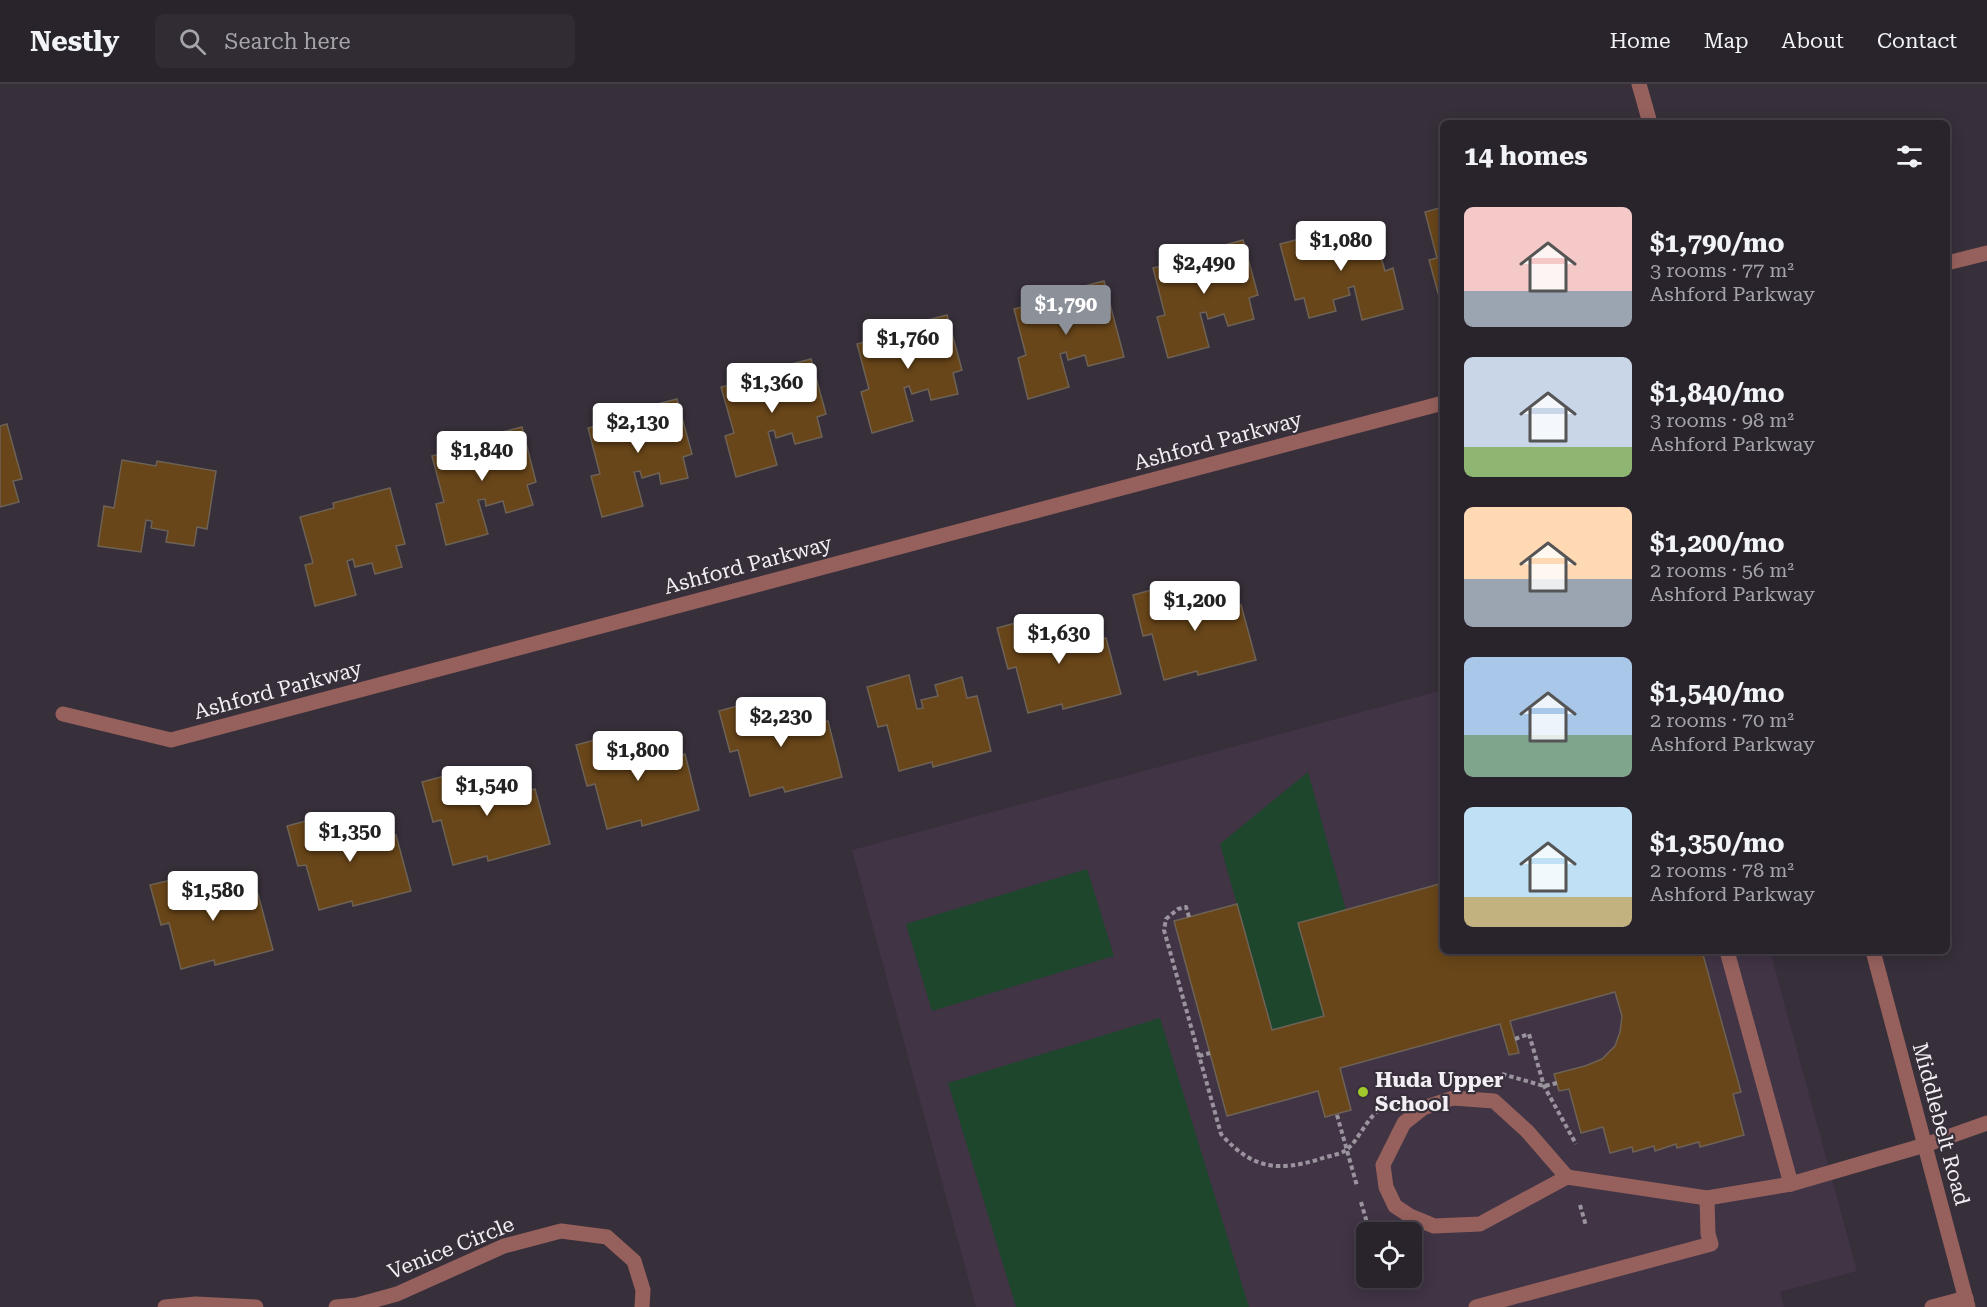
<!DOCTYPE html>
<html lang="en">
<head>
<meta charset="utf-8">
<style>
	:root { --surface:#29232c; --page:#312b34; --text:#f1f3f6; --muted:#a5a4a9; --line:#454048; --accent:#8c9099 }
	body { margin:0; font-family:"Roboto Serif",serif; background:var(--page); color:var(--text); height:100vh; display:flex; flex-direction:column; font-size:22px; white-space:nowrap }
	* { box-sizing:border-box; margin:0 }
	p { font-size:20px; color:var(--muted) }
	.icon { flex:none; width:33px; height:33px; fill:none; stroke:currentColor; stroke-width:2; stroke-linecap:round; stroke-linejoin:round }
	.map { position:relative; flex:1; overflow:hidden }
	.panel { position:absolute; left:1440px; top:36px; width:510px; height:834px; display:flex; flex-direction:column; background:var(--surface); border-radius:9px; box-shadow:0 3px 15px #0003,0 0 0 2px var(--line) }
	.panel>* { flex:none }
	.controls { position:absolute; left:1356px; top:1138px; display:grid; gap:12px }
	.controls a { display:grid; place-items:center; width:66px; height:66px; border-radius:9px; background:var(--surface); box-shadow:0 3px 15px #0003,0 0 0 2px var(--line); font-size:30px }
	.price { position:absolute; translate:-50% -51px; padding:0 14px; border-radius:6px; background:#fff; color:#222; font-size:20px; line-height:39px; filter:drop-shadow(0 2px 3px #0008) }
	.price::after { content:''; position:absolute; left:50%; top:36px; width:18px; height:14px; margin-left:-9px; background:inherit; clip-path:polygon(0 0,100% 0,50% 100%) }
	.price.on { background:var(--accent); color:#fff }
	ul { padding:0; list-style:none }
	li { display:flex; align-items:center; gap:18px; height:150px; padding:0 24px }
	li span { display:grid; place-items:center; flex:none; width:168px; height:120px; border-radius:9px; color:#555 }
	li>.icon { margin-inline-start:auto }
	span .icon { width:72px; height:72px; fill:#fffc; stroke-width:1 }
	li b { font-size:26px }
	h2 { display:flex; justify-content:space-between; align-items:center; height:72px; padding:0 24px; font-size:26px }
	header { display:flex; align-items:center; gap:36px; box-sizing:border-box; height:84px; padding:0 30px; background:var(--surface); border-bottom:2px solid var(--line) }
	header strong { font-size:28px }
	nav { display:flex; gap:33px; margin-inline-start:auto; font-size:21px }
	.search { width:420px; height:54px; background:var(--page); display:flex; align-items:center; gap:15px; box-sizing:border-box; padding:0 21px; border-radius:9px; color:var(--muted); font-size:22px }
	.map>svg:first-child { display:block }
	.built { fill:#403445; fill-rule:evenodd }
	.green { fill:#1e462c }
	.building { fill:#694619; stroke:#6d6255; stroke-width:1.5 }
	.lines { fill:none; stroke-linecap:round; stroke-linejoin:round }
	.path { stroke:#9a949d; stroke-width:4; stroke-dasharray:4.5 3; stroke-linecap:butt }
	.service { stroke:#96615d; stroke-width:15 }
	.minor { stroke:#96615d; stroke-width:15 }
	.tertiary { stroke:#96615d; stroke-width:15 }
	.poi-dot { fill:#a0c92b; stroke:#372f3a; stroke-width:2 }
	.labels { text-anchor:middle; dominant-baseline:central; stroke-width:4.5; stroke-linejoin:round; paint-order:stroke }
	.street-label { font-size:21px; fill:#f3eef6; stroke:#372f3a }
	.poi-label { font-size:21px; font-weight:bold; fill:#f3eef6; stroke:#372f3a; text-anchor:start }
</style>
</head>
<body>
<header>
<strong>Nestly</strong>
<div class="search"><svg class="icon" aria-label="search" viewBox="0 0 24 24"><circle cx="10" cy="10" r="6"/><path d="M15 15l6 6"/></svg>Search here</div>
<nav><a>Home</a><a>Map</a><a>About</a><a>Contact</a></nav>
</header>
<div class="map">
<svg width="1987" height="1223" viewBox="0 0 1987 1223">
	<rect width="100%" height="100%" fill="#372f3a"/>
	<!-- built -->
	<path class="built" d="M1443 606V867H1770L1857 1187 1780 1208 1784 1223H976L852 766ZM1366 1149H1412V1194H1366Z"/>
	<!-- green -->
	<g class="green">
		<polygon points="1308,688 1346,826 1298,839 1324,932 1272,946 1220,760"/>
		<polygon points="1087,785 1114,872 932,927 906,840"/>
		<polygon points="1160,934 1249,1223 1016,1223 948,999"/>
	</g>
	<!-- building -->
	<g class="building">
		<polygon points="1443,123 1443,216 1440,216 1429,176 1437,174 1425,128"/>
		<polygon points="1372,141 1385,187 1393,184 1403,225 1362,236 1354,202 1348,204 1350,211 1333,216 1336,227 1309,234 1304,214 1295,216 1280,160 1338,145 1339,150"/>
		<polygon points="1243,156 1258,211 1249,214 1254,235 1228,242 1224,230 1208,235 1206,228 1200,229 1209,263 1168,274 1157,233 1165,231 1153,184 1187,176 1185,172"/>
		<polygon points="1104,197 1124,273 1088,282 1085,271 1068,276 1066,268 1060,270 1069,303 1028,315 1018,274 1026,271 1014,225 1047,216 1046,212"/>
		<polygon points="947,231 962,286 953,289 958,310 931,316 928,305 912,310 909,302 904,304 913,337 872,349 861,308 869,305 857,260 891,251 889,246"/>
		<polygon points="811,275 826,330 817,333 822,353 795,360 792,349 776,354 774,346 768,348 777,381 736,393 725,352 734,349 721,303 755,295 753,290"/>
		<polygon points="677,315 692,370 683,373 688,394 661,400 659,389 642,394 640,387 634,388 643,422 602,433 591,392 600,390 588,344 621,335 619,330"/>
		<polygon points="7,340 22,395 13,397 19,418 0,423 0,342"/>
		<polygon points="522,343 536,398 527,401 533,421 506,429 503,417 486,422 485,415 478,416 488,450 446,461 436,420 444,418 432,372 465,363 464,358"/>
		<polygon points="122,376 156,382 157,377 216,387 207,445 197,443 194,462 166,458 168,447 151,444 152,437 146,436 141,468 98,462 104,422 114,424"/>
		<polygon points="390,404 405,460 396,462 402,483 375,490 372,479 355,483 353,475 347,477 356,511 315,522 305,481 313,479 300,433 334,424 333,419"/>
		<polygon points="1173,500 1183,534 1188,533 1186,525 1203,521 1200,510 1227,502 1232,523 1241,521 1256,576 1198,591 1197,587 1164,596 1152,550 1143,552 1133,511"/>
		<polygon points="1038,533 1047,567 1053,566 1051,558 1068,554 1065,543 1092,536 1097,556 1106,554 1121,610 1063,625 1062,620 1028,629 1016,583 1008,585 997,544"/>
		<polygon points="909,591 917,625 923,624 921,616 938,612 935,601 962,593 967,614 977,612 991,667 933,683 932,678 899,687 887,641 878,643 867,603"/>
		<polygon points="759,616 769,650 774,649 772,641 789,637 786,626 813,619 819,639 828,637 842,693 785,708 783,703 750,712 738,666 730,668 719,627"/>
		<polygon points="617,650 626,684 631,683 630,675 647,670 643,659 670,652 676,673 685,670 699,726 642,742 641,736 607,745 595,700 587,702 576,661"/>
		<polygon points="463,687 472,721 477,719 475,712 492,707 489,696 521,687 527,707 535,705 550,760 488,777 487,772 453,781 441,736 433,738 422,698"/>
		<polygon points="328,731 337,765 343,763 341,756 358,751 355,740 382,733 387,754 396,751 411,807 353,822 352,817 319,826 306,781 298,782 287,742"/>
		<polygon points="188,792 196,825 205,822 203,815 220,810 217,799 244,792 249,813 258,810 273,866 215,881 214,876 181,885 169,839 161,841 150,801"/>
		<polygon points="1443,799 1443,867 1702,867 1741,1008 1733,1010 1744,1051 1700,1063 1699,1058 1677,1064 1676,1060 1655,1067 1654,1062 1633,1068 1632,1063 1610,1069 1603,1043 1581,1049 1569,1005 1559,1007 1554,990 1585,982 1602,975 1615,962 1620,948 1622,932 1615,908 1510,937 1519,969 1509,971 1500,940 1340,984 1351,1026 1325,1033 1318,1007 1227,1032 1174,837 1237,820 1272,946 1324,932 1298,839"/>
	</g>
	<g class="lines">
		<!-- path -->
		<g class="path">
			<path d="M1189 833 1186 823 1178 825 1166 835 1164 846 1221 1050C1252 1085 1277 1088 1320 1075 1327 1072 1340 1071 1346 1066 1357 1059 1366 1035 1381 1024"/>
			<polyline points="1515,955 1529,950 1544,1002 1576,1060"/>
			<polyline points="1199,972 1210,969"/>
			<polyline points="1502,990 1544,1002 1557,999"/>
			<polyline points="1337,1031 1357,1102"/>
			<polyline points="1361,1118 1370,1149"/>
			<polyline points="1580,1121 1586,1142"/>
			<polyline points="1383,1194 1383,1196"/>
		</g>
		<!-- service -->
		<g class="service">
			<polyline points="1727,867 1791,1100"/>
			<polyline points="1567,1093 1480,1140 1434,1142 1410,1132 1395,1122 1386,1103 1383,1081 1404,1039 1423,1024 1453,1014 1494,1017 1527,1047 1567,1093 1707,1114 1791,1100 1925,1061"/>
			<polyline points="1476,1223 1711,1160 1708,1150 1707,1114"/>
		</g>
		<!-- minor -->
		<g class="minor">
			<polyline points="1947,179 1987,169"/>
			<polyline points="63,630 171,656 1443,319"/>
			<polyline points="1925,1061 1987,1039"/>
			<polyline points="165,1223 196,1220 256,1223"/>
			<polyline points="336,1223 357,1221 397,1210 504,1162 561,1147 607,1153 634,1177 643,1206 642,1223"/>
			<polyline points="1932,1223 1966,1214"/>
		</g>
		<!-- tertiary -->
		<g class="tertiary">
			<polyline points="1639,0 1650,39"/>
			<polyline points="1873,867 1968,1223"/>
		</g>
	</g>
	<!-- markers -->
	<circle class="poi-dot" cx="1363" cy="1008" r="6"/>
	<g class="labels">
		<!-- street labels -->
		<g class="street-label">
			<text transform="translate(1218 357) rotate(-15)">Ashford Parkway</text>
			<text transform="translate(748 481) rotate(-15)">Ashford Parkway</text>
			<text transform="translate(278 606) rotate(-15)">Ashford Parkway</text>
			<text transform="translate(1941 1040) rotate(75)">Middlebelt Road</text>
			<text transform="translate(451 1164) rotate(-22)">Venice Circle</text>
		</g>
		<!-- poi labels -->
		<g class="poi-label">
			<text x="1375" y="996">Huda Upper<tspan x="1375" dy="24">School</tspan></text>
		</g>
	</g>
</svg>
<div class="controls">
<a><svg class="icon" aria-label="locate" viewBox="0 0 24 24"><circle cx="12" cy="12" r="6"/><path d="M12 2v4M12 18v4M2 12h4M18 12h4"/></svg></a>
</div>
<b class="price" style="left:1341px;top:188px">$1,080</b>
<b class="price" style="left:1204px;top:211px">$2,490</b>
<b class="price on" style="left:1066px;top:252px">$1,790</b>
<b class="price" style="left:908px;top:286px">$1,760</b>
<b class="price" style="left:772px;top:330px">$1,360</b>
<b class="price" style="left:638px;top:370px">$2,130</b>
<b class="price" style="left:482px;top:398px">$1,840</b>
<b class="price" style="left:1195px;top:548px">$1,200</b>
<b class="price" style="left:1059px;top:581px">$1,630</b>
<b class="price" style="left:781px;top:664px">$2,230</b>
<b class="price" style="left:638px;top:698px">$1,800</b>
<b class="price" style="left:487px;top:733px">$1,540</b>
<b class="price" style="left:350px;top:779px">$1,350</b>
<b class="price" style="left:213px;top:838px">$1,580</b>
<section class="panel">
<h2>14 homes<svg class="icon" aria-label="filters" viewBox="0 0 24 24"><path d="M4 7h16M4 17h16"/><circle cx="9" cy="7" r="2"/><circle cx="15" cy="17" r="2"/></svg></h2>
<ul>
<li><span style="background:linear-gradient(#f6c9c9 70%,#9aa5b1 0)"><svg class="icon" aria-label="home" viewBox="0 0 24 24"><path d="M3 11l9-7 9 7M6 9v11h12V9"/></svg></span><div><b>$1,790/mo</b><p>3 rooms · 77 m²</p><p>Ashford Parkway</p></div></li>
<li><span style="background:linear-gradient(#c9d6e8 75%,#8fb573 0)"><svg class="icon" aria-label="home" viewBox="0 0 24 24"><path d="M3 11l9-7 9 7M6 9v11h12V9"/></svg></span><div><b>$1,840/mo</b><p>3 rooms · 98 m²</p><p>Ashford Parkway</p></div></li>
<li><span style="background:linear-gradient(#ffd9b3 60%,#9aa5b1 0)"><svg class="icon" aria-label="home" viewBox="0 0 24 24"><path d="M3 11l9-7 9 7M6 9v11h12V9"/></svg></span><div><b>$1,200/mo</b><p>2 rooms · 56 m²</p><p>Ashford Parkway</p></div></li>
<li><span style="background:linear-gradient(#a9c7e8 65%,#7fa58c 0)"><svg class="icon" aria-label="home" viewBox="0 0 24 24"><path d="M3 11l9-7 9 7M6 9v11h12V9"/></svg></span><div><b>$1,540/mo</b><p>2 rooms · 70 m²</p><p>Ashford Parkway</p></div></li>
<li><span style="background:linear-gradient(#bfe0f5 75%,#c2b280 0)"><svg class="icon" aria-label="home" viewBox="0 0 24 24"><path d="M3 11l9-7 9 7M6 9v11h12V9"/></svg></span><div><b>$1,350/mo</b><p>2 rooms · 78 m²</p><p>Ashford Parkway</p></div></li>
</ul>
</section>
</div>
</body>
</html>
